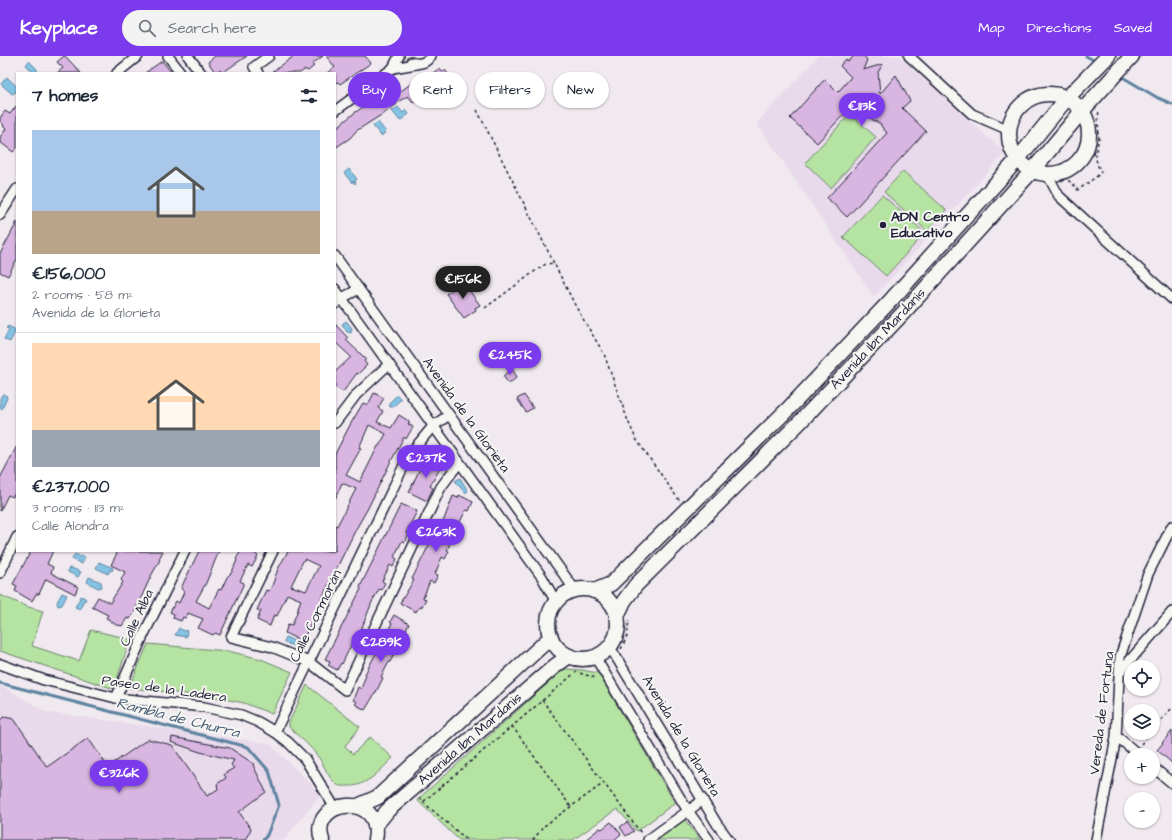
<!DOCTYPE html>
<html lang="en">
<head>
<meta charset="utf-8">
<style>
	:root { --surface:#fff; --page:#f2f2f3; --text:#1f2937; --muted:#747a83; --line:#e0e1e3; --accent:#7c3aed }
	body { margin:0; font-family:"Architects Daughter",sans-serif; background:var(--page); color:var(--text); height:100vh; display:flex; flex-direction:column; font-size:15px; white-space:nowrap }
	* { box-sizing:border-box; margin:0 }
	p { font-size:13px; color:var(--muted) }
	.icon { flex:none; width:22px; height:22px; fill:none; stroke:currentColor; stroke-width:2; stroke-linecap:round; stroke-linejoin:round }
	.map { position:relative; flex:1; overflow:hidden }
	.sheet { position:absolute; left:16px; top:16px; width:320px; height:480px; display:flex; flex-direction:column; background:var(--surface); border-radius:0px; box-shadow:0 1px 3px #0004 }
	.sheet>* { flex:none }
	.banner { position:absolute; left:348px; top:16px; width:380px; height:36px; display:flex; gap:8px }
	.buttons { position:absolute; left:1124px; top:604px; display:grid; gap:8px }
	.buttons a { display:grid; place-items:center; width:36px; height:36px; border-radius:50%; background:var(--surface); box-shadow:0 1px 3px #0004; font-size:20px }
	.price { position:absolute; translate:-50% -34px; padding:0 9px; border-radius:14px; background:var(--accent); color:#fff; font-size:13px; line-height:26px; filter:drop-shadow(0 1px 2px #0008) }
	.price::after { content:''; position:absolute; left:50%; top:24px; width:12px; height:9px; margin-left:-6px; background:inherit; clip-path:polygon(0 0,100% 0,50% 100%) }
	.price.current { background:#222; color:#fff }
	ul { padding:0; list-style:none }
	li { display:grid; align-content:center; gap:8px; height:212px; padding:0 16px }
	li+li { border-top:1px solid var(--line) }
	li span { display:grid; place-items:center; height:124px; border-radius:0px; color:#555 }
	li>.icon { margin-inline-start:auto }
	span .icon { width:72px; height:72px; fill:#fffc; stroke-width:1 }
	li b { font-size:17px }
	h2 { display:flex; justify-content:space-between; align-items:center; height:48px; padding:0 16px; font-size:17px }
	.tag { padding:0 14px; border-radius:18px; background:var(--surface); box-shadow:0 1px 3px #0004; font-size:14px; line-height:36px }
	.tag.current { background:var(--accent); color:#fff }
	header { display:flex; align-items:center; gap:24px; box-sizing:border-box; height:56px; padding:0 20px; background:var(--accent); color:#fff }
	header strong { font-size:19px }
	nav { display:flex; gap:22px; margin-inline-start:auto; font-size:14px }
	.search { width:280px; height:36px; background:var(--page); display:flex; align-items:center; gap:10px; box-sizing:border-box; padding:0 14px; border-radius:22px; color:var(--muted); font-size:15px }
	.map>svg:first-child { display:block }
	.built { fill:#e9daeb }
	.green { fill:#b5e3a1; stroke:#6c826e }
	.water { fill:#84c3e4; stroke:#5d83a0 }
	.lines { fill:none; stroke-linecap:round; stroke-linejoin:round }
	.stream { stroke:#5d83a0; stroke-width:3 }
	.building { fill:#d9b6e1; stroke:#22223b; fill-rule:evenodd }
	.minor-casing { stroke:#22223b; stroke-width:12 }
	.primary-casing { stroke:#22223b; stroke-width:17 }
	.path { stroke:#22223b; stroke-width:1.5; stroke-dasharray:3 3; stroke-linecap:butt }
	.minor { stroke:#f6f6f2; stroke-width:9 }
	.primary { stroke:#f6f6f2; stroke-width:14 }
	.poi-dot { fill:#22223b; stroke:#f6f6f2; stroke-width:1.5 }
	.labels { text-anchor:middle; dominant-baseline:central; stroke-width:4; stroke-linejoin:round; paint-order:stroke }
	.poi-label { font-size:14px; font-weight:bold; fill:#22223b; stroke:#f6f6f2; text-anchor:start }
	.street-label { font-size:14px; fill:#22223b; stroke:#f6f6f2 }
	.water-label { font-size:15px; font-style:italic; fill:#445a76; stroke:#f6f6f2 }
</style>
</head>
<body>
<header>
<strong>Keyplace</strong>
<div class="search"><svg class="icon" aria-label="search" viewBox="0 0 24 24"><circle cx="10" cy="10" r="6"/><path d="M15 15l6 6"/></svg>Search here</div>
<nav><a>Map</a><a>Directions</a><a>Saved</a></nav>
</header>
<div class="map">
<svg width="1172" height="784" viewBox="0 0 1172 784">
	<rect width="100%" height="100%" fill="#f0e9ef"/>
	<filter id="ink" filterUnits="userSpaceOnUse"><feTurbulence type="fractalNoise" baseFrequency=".025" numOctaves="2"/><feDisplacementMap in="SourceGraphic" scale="8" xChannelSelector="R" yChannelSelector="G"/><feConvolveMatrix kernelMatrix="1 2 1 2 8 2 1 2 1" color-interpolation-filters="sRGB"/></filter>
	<g filter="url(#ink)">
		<!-- built -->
		<g class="built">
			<polygon points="818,0 899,0 1005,97 874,241 757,67"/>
			<polygon points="0,629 46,656 269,687 321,738 284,784 0,784"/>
		</g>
		<!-- green -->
		<g class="green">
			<polygon points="850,58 876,81 831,132 805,107"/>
			<polygon points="903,115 946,154 927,175 884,136"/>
			<polygon points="882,139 925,177 886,220 843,181"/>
			<polygon points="0,539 28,551 43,555 32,590 79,605 91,574 130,583 114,633 0,595"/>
			<polygon points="148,588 228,595 261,603 292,616 272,658 244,647 214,641 129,632"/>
			<polygon points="564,613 582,614 598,617 675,747 637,775 617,753 573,784 459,784 417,744"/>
			<path d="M307 629 360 671 345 690 353 698 370 681 393 702C380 714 367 731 348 730 344 730 339 731 336 728 328 721 325 711 319 702 311 690 299 681 289 671V666Z"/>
			<polygon points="685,764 700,784 657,784"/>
		</g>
		<!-- water -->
		<g class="water">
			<polygon points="29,5 37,13 37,16 34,17 26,9"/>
			<polygon points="7,21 17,31 16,36 12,38 1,28"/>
			<polygon points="398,51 403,57 406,54 409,58 400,65 392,55"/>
			<polygon points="378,66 386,76 381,80 373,70"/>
			<polygon points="349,113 357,123 355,124 356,127 355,128 353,125 352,127 344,117"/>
			<polygon points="346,265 352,272 351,277 347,276 342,268"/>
			<polygon points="8,270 16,274 10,286 4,283 9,273 6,272"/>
			<polygon points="4,338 6,339 7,342 2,353 0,352 0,342 2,339"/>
			<polygon points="397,339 401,343 393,351 390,351 389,347"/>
			<polygon points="460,422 468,435 465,437 455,425"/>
			<polygon points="75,498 81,501 83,500 85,501 82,508 72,503"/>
			<polygon points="99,506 113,512 112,515 110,514 108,518 96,512"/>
			<polygon points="69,512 71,512 81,516 78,521 68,516 68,514"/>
			<polygon points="89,521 101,526 102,531 98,532 87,526"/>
			<polygon points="62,537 67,539 62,549 58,550 57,546"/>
			<polygon points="81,540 85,542 86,544 84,544 80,553 75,551"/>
			<polygon points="179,572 184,575 187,574 186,581 175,579"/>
			<polygon points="286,581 300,588 298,592 284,586"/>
		</g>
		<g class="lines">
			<!-- stream -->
			<g class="stream">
				<polyline points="1086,0 1097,6"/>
				<polyline points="1119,19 1158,42 1172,48"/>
				<polyline points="0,627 248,691 269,715 279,749 267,779 263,784"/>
			</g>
		</g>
		<!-- building -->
		<g class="building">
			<polygon points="64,0 65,0 81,17 57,17 63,12 57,6"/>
			<polygon points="215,0 247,0 222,17 220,14 215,16 208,6"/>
			<polygon points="294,0 323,0 312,8 314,10 308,15 307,14 304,14 300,17 271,17"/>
			<polygon points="326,0 365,0 371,7 340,28 338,26 335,27 335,17 327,17 335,11"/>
			<polygon points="854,0 864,0 867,4 863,14 883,8 878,16 880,38 896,19 910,45 902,52 926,75 847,161 827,142 887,77 881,70 881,68 873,64 865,58 871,51 860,41 817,87 790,62 825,23 838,36 851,21 840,10 846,3 848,6"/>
			<polygon points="162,5 172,17 145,17"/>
			<polygon points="440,12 442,15 445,14 455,27 457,26 463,36 450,42 444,30 436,36 435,34 426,40 425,38 413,46 408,40 396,47 397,48 386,56 356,75 350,82 335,92 335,73 353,58 393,30 395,33 397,31 401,35 417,23 419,25 422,23 423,24"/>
			<polygon points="17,49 17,92 13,96 0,86 0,81 6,73 3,70 4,69 0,65 0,62 5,55 10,58"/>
			<polygon points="17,166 17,203 8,220 0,216 0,198"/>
			<polygon points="463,226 480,249 475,252 476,254 464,262 446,238"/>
			<polygon points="335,268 348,282 346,284 366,303 364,305 367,309 358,318 357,317 343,336 335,331 335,316 351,301 335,286"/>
			<polygon points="512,313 517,321 509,328 503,320"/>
			<path d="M374 337 384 342 378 352 383 355 377 366 391 372 399 359 410 366 408 368 413 371 406 383 404 381 390 407 368 452 356 473 323 540 304 582 300 581 299 584 285 577 288 568 292 569 299 551H298L301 544 287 538 277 560 274 559 270 570 257 564 261 555 257 554 266 534 269 535 272 530 278 513 288 495H335V469L337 470 356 433 342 427 335 443V398L350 369 363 347 368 349ZM369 369 386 378 379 390H378L360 426 346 419 361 392H359ZM304 503 319 510 306 535 291 530Z"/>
			<polygon points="524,339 533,352 526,356 517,343"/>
			<polygon points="17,390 17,431 13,441 8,439 0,455 0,422"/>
			<polygon points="431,400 442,405 438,416 430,430 433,432 427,445 409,436 423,406 427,408"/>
			<polygon points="459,439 473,446 469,455 466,454 458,470 447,494 449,495 445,503 442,501 435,518 438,519 434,527 430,525 423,542 426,543 421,552 419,551 416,556 400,547 414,524 412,523 439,469 441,466 443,466 453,440 458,442"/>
			<polygon points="401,448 417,455 406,477 409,478 405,486 402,485 394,501 397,503 393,511 390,509 382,525 385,527 381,534 379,533 372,546 361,574 362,574 358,582 355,581 342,608 341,607 337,614 328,609 330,605 325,603 361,533 360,531"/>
			<polygon points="31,495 53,495 47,508 53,511 51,517 78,531 75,538 46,523 39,538 36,538 32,545 15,535 17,530 13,528"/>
			<polygon points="118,495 163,495 159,503 160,504 151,520 134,557 130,563 127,562 122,570 119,569 118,570 110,565 110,564 106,562 108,559 92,551 98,541 110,547 123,526 121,524 125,516 111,509"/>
			<polygon points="199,495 219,495 206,527 196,545 209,552 219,533 221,534 227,521 232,516 237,504 236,503 241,495 252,495 258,500 252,511 248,509 240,525 244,527 220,579 215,577 213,579 198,572 203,563 188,557 186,562 183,561 181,565 173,562 174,558 170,556 176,545 179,547 184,536 181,532"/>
			<polygon points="394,559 409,568 390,606 389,606 381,621 383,622 376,636 365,654 355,648 357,646 353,644 358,631 361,633 366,619 365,618 392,567 390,566"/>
			<polygon points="4,661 14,663 47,711 88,682 108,711 148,683 172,689 207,740 218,733 217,728 226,722 224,718 234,712 231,709 234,704 200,696 171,686 172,681 230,692 254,708 253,709 266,736 239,756 251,773 245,784 0,784 0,664"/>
			<polygon points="1172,675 1172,707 1157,694 1163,687 1162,687"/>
			<polygon points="611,766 621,778 614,784 585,784 600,772 602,773"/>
			<polygon points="627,766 634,775 626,780 620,771"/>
		</g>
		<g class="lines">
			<defs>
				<g id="minor">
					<polyline points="168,0 181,17"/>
					<polyline points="188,0 201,17"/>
					<polyline points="399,0 393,12 416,8"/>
					<polyline points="909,0 972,58 1009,74"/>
					<path d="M411 6C419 9 426 7 431 0"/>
					<polyline points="117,17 138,0"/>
					<polyline points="258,17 254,11 269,0"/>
					<polyline points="335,55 393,12"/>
					<polyline points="1047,118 1059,140 1172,243"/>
					<polyline points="0,159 17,133"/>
					<polyline points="335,200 575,534"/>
					<polyline points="335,233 542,521 556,546"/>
					<polyline points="335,248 342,242 359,233"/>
					<polyline points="335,367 356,339 389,308"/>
					<polyline points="273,495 231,581 272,591 309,606 345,634 441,431 459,407"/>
					<polyline points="0,517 17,481"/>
					<polyline points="610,591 717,768 729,784"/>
					<polyline points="595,601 688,755 709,784"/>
					<polyline points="0,608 44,624 116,642 204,651 241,659 258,666 275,676 288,686 305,703 335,752"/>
					<polyline points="1119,617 1172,556"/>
					<polyline points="116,642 143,580 185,495"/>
					<polyline points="275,676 409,399 433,370 449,359"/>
					<polyline points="1116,682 1120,683 1139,699"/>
					<polyline points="1153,711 1172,727"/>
					<polyline points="648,784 703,744"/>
					<polyline points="1096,784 1116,682 1120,601 1148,518 1172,470"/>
				</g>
				<g id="primary">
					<circle cx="1049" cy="78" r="40"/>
					<circle cx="583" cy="568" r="35"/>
					<polyline points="594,535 611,528 789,352 892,243 1017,104 1067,42 1108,0"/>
					<polyline points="617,560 624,545 636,529 800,366 904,256 1032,115 1082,55 1132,0"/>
					<polyline points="358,750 378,741 551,581"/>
					<polyline points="375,770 388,754 555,610 569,600"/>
					<path d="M322 784C308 742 385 735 375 784"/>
				</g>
			</defs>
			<!-- minor casing -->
			<use href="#minor" class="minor-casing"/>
			<!-- primary casing -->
			<use href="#primary" class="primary-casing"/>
			<!-- path -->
			<g class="path">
				<polyline points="477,54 576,251 604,298 628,365 636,383 679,444"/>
				<path d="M1062 125C1070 122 1073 129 1078 134L1100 118 1101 114 1098 110 1095 100 1099 82 1098 62 1099 54"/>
				<polyline points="485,252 538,213 546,208 554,207"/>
				<polyline points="621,593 627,581 629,564"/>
				<polyline points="542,644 641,777"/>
				<polyline points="512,670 571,751"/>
				<polyline points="1153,673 1172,652"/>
				<polyline points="1141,688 1150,677"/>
				<polyline points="420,742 423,746 576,616 596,622"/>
				<polyline points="423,746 467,784"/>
				<polyline points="533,784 544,770 604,727"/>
			</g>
			<!-- minor -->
			<use href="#minor" class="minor"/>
			<!-- primary -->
			<use href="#primary" class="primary"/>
		</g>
	</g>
	<!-- markers -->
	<circle class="poi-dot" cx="883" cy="169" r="4"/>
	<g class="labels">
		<!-- poi labels -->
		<g class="poi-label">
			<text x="891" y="161">ADN Centro<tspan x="891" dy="16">Educativo</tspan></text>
		</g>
		<!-- street labels -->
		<g class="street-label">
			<text transform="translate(878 283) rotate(-47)">Avenida Ibn Mardanis</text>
			<text transform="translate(466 359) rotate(54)">Avenida de la Glorieta</text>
			<text transform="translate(316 560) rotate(-64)">Calle Cormorán</text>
			<text transform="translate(137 562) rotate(-65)">Calle Alba</text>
			<text transform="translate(164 633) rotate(8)">Paseo de la Ladera</text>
			<text transform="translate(1102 657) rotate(-83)">Vereda de Fortuna</text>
			<text transform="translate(681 680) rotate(59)">Avenida de la Glorieta</text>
			<text transform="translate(470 683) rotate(-41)">Avenida Ibn Mardanis</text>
		</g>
		<!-- water labels -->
		<g class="water-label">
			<text transform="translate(178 662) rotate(14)">Rambla de Churra</text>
		</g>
	</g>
</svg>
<div class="buttons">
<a><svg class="icon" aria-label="locate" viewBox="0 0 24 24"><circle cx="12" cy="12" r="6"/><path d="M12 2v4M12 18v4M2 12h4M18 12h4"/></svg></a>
<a><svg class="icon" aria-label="layers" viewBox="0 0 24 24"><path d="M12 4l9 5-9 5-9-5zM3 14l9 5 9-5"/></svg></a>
<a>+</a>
<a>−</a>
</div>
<b class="price" style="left:862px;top:71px">€113K</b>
<b class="price current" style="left:463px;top:244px">€156K</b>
<b class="price" style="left:510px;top:320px">€245K</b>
<b class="price" style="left:426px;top:423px">€237K</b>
<b class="price" style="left:436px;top:497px">€263K</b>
<b class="price" style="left:381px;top:607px">€289K</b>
<b class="price" style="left:119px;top:738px">€326K</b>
<div class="banner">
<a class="tag current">Buy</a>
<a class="tag">Rent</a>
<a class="tag">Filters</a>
<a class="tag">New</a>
</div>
<section class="sheet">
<h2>7 homes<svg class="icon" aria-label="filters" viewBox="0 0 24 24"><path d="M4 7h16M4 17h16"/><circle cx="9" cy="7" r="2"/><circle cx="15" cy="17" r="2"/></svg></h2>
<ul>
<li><span style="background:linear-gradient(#a9c7e8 65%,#b9a48a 0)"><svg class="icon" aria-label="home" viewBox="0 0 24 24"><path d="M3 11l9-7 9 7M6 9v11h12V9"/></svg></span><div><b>€156,000</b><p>2 rooms · 58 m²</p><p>Avenida de la Glorieta</p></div></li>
<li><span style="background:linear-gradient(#ffd9b3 70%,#9aa5b1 0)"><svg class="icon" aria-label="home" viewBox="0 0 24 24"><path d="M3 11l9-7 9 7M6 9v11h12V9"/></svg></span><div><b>€237,000</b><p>3 rooms · 113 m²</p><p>Calle Alondra</p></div></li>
</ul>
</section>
</div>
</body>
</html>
